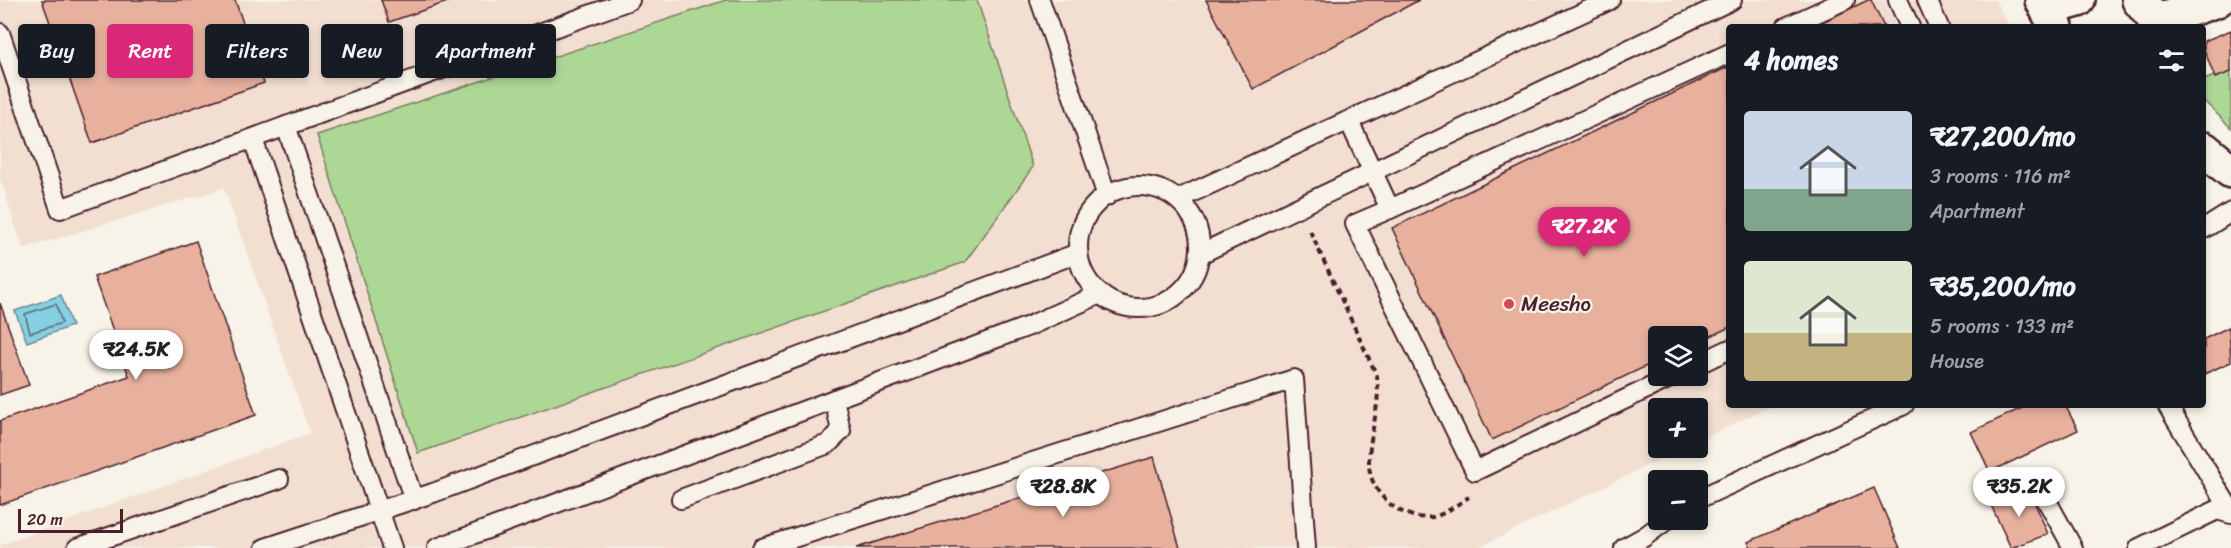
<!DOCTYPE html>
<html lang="en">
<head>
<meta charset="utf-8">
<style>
	:root { --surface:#171b24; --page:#242831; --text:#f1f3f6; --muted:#9ea1a6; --accent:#db2777 }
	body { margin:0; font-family:Sriracha,sans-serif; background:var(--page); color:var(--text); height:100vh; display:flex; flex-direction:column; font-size:22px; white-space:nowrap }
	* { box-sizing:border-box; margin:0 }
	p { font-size:20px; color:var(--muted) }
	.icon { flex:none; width:33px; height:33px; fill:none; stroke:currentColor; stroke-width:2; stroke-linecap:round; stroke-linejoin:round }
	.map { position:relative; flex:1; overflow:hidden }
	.details { position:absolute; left:1726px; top:24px; width:480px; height:384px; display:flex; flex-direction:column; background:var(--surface); border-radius:6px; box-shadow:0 3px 9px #0003 }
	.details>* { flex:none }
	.banner { position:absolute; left:18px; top:24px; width:570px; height:54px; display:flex; gap:12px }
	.controls { position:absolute; left:1648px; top:326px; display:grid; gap:12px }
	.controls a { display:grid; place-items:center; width:60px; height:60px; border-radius:6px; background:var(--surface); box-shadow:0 3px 9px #0003; font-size:30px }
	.scale { position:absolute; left:18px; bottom:15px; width:105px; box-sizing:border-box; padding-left:6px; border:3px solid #4a1f2b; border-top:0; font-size:16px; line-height:21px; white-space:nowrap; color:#4a1f2b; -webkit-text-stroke:4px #f7f3e8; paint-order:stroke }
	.price { position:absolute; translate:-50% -51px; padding:0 14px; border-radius:21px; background:#fff; color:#222; font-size:20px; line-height:39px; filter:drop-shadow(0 2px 3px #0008) }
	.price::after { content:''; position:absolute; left:50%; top:36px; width:18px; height:14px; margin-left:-9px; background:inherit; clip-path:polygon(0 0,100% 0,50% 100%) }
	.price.current { background:var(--accent); color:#fff }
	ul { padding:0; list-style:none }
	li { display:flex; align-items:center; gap:18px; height:150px; padding:0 18px }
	li span { display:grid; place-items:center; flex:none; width:168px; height:120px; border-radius:6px; color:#555 }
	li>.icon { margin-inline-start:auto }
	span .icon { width:72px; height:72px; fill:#fffc; stroke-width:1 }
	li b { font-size:26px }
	h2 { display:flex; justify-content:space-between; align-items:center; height:72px; padding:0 18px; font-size:26px }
	.pill { padding:0 21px; border-radius:6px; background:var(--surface); box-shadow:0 3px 9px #0003; font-size:21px; line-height:54px }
	.pill.current { background:var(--accent); color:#fff }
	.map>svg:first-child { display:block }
	.built { fill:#f2dfd2; fill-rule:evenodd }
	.green { fill:#acd795; stroke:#7b7b60; stroke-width:1.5 }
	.water { fill:#83d1e1; stroke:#6c8a98; stroke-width:1.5 }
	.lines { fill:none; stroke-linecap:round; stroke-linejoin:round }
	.shore { stroke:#616674; stroke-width:1.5 }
	.building { fill:#e8b19e; stroke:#4a1f2b; stroke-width:1.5 }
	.service-casing { stroke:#4a1f2b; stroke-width:22 }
	.minor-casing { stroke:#4a1f2b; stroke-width:38 }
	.tertiary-casing { stroke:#4a1f2b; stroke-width:38 }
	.path { stroke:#4a1f2b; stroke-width:4; stroke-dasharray:6 4.5; stroke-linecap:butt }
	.service { stroke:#f7f3e8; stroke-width:18 }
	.minor { stroke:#f7f3e8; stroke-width:33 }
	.tertiary { stroke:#f7f3e8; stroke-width:33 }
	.poi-dot { fill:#d1495b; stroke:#f7f3e8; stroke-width:2 }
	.labels { text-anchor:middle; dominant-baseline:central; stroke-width:4.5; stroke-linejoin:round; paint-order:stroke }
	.poi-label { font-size:21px; fill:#4a1f2b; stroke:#f7f3e8; text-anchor:start }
</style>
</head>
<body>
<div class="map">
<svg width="2231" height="548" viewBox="0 0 2231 548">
	<rect width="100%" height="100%" fill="#f7f3e8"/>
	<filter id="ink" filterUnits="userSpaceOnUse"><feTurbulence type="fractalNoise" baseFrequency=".0167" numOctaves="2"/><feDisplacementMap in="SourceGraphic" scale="12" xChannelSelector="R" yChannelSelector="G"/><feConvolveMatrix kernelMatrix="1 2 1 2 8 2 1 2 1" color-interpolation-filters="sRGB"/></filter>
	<g filter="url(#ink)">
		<!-- built -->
		<path class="built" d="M0 0H1995L2010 27H1730V405H1773L1698 441V408H1659V447H1686L1477 548H0V545L310 433 224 188 23 249 0 178ZM1659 336H1698V375H1659Z"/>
		<!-- green -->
		<g class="green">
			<polygon points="726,0 977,0 1033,167 965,262 418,453 317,135"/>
			<polygon points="2231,69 2231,128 2204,101 2204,80"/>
		</g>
		<!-- water -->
		<polygon class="water" points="61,295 72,326 27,342 15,311"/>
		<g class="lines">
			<!-- shore -->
			<polygon class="shore" points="56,304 62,323 30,333 25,314"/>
		</g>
		<!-- building -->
		<g class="building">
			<polygon points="42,0 235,0 264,83 92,143"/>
			<polygon points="381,0 453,0 389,22"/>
			<polygon points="1206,0 1419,0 1253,89"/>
			<polygon points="1868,0 1871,0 1884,27 1812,27"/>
			<polygon points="2231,30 2231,72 2215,78 2204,49 2204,41"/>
			<polygon points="1730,66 1730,327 1698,342 1698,336 1659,336 1659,360 1492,440 1392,228"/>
			<polygon points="196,241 256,415 0,505 0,421 129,376 94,277"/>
			<polygon points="0,303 29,385 0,395"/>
			<polygon points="2229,327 2231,362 2204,374 2204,339"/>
			<polygon points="2028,405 2065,405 2078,430 1990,472 1971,432"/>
			<polygon points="1154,457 1180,548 856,548"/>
			<polygon points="1874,488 1900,548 1751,548 1748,542"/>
			<polygon points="2029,489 2048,534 2011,548 1990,503"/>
		</g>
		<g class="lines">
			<defs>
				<g id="service">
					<polyline points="1040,0 1107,196"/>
					<polyline points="1898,0 1910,27"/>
					<polyline points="1927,0 1939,27"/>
					<polyline points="1786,27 1845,0"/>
					<polyline points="0,33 60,209 630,0"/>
					<polyline points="1349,121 1390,209 1730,53"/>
					<polyline points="286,126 414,500"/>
					<polyline points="253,139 392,548"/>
					<circle cx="1139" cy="247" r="61"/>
					<polyline points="1178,199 1610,0"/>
					<polyline points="1390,209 1355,224 1475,471 1676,375"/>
					<polyline points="2204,229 2231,212"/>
					<polyline points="1200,254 1732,0"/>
					<polyline points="1698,364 1730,349"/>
					<polyline points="2167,405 2231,511"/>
					<polyline points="2037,483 2073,548"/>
					<polyline points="681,499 828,444 841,431 834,399"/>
					<polyline points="1698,499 1904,405"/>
					<polyline points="77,548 279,479"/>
					<polyline points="265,548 433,493 1078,253"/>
					<polyline points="437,548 1029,326 1100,294"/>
					<polyline points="762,548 1294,379 1306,548"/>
					<polyline points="1624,548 1644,537 1668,519"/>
					<polyline points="2139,548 2217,510 2231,514"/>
				</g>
				<g id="minor">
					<polyline points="2139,0 2156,21 2217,0"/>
					<polyline points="2047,9 2078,0"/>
				</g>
				<g id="tertiary">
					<polyline points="2042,0 2056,27"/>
					<polyline points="2204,149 2231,171"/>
				</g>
			</defs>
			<!-- service casing -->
			<use href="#service" class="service-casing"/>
			<!-- minor casing -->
			<use href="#minor" class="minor-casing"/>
			<!-- tertiary casing -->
			<use href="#tertiary" class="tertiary-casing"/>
			<!-- path -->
			<path class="path" d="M1310 231 1377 376C1381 409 1369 432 1369 463 1369 494 1402 522 1433 517 1444 515 1459 503 1469 497"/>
			<!-- service -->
			<use href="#service" class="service"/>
			<!-- minor -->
			<use href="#minor" class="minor"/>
			<!-- tertiary -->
			<use href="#tertiary" class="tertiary"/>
		</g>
	</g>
	<!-- markers -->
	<circle class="poi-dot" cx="1509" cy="304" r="6"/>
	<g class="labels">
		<!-- poi labels -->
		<g class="poi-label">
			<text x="1521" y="304">Meesho</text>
		</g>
	</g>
</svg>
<div class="controls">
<a><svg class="icon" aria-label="layers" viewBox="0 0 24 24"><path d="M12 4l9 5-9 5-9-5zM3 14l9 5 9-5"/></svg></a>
<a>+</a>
<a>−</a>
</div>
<div class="scale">20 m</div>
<b class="price current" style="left:1584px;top:258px">₹27.2K</b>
<b class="price" style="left:136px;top:381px">₹24.5K</b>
<b class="price" style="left:1063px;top:518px">₹28.8K</b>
<b class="price" style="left:2019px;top:518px">₹35.2K</b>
<div class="banner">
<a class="pill">Buy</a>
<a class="pill current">Rent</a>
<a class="pill">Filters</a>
<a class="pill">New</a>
<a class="pill">Apartment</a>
</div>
<section class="details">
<h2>4 homes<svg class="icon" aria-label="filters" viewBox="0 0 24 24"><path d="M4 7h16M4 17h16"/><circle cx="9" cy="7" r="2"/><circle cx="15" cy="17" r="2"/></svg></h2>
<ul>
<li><span style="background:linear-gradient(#c9d6e8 65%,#7fa58c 0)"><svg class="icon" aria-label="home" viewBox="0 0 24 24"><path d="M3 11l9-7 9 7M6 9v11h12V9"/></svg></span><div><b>₹27,200/mo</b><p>3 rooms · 116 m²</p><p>Apartment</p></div></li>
<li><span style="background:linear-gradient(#dfe7d0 60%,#c2b280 0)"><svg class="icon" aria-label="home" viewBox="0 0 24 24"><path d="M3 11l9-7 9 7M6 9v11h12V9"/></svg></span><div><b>₹35,200/mo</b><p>5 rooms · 133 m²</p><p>House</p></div></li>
</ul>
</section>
</div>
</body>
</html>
